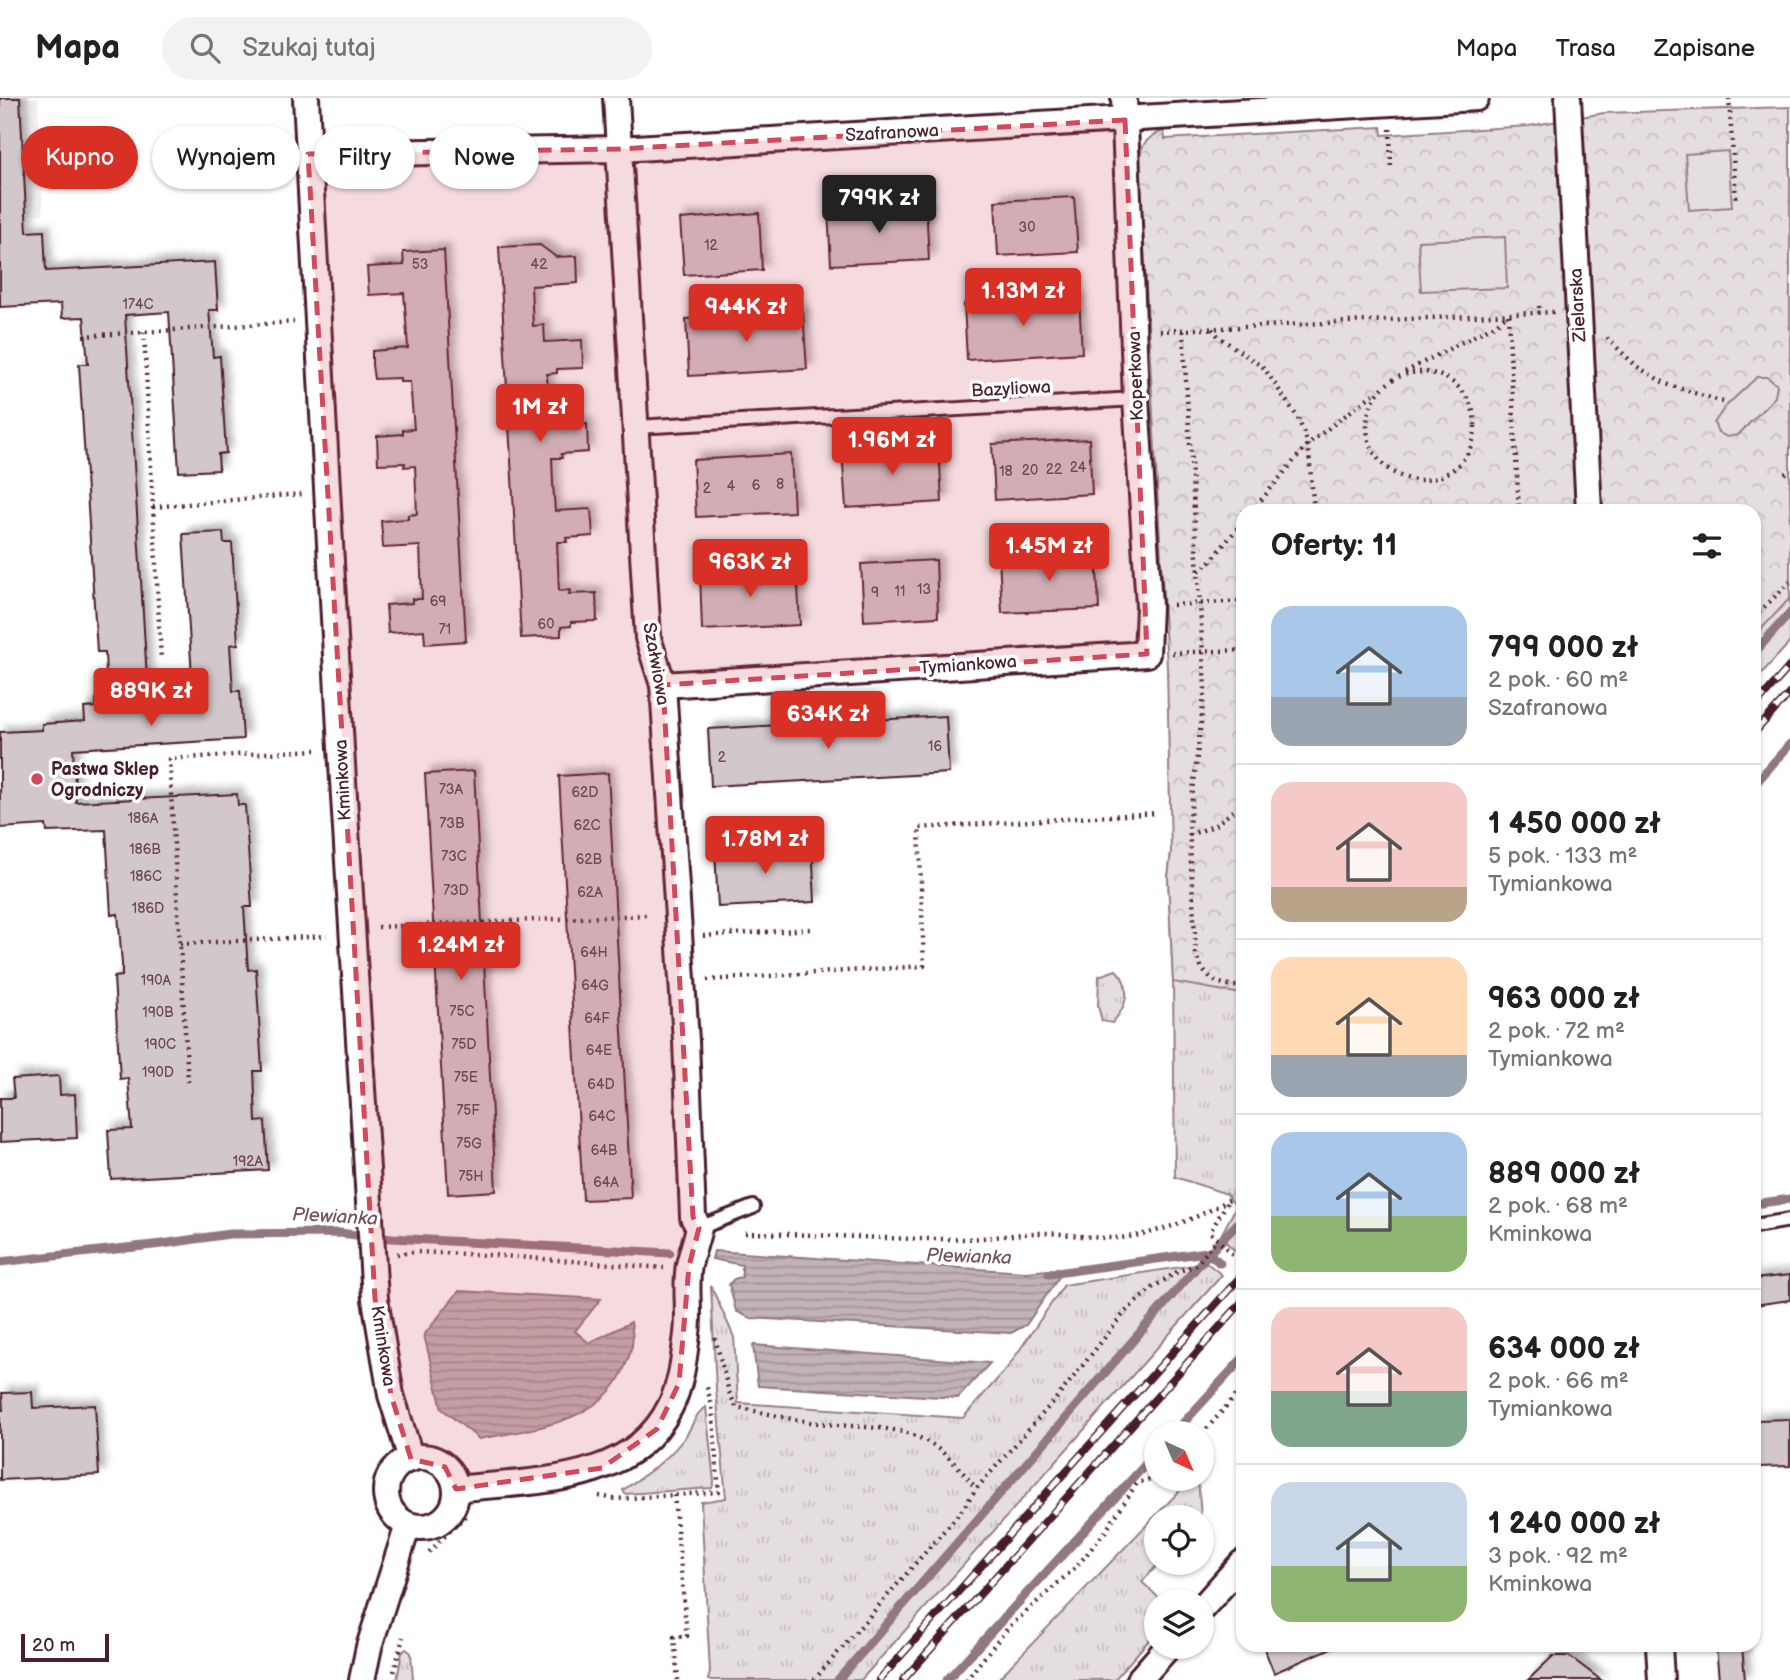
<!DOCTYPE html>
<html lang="pl">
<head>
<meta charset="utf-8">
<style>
	:root { --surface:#fff; --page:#f2f2f2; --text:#202124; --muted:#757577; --line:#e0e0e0; --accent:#d93025 }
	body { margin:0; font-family:"Balsamiq Sans",sans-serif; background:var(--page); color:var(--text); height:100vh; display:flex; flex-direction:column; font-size:26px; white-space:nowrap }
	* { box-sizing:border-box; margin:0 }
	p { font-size:23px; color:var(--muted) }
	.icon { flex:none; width:38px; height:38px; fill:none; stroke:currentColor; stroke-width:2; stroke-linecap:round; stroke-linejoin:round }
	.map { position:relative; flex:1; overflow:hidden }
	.panel { position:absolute; left:1236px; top:406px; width:525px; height:1148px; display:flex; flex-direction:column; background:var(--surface); border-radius:21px; box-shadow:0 2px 5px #0004 }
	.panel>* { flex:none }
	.banner { position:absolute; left:21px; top:28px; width:665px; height:63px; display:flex; gap:14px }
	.needle { width:46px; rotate:136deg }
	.fabs { position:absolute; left:1144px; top:1323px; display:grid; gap:14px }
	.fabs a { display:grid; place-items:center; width:70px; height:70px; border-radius:50%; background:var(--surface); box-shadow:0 2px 5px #0004; font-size:35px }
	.scale { position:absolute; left:21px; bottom:18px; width:88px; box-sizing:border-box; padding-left:7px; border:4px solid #4a1f2b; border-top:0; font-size:19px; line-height:24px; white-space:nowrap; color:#4a1f2b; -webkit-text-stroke:5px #fff; paint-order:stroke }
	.price { position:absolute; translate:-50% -60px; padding:0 16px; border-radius:7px; background:var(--accent); color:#fff; font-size:23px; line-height:46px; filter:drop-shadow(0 2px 4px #0008) }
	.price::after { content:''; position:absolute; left:50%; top:42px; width:21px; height:16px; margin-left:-10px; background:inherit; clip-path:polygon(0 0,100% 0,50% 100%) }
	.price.selected { background:#222; color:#fff }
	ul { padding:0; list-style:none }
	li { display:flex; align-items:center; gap:21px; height:175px; padding:0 35px }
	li+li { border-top:2px solid var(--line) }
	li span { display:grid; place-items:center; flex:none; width:196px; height:140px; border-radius:21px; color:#555 }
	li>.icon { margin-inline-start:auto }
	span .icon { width:84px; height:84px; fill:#fffc; stroke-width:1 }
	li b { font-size:30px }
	h2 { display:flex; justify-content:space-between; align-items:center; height:84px; padding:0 35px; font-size:30px }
	.pill { padding:0 24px; border-radius:32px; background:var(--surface); box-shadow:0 2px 5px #0004; font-size:24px; line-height:63px }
	.pill.selected { background:var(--accent); color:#fff }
	header { display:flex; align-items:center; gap:42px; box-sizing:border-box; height:98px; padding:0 35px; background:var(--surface); border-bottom:2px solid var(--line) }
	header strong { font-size:33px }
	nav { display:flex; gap:38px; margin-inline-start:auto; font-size:24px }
	.search { width:490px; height:63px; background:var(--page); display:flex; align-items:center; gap:18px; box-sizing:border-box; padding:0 24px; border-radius:38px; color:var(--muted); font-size:26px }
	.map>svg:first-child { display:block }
	.built { fill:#f2eeef }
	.grass { fill:url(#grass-tufts); stroke:#987e86; stroke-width:2 }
	.park { fill:url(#park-crowns); stroke:#987e86; stroke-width:2 }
	.garden { fill:#e5dee0; stroke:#987e86; stroke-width:2 }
	.water { fill:url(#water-rules); stroke:#91787e; stroke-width:2 }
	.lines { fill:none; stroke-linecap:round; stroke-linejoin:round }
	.stream { stroke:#91787e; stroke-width:9 }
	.building { fill:#d2c7cb; stroke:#4a1f2b; stroke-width:2; filter:url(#shadow) }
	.service-casing { stroke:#4a1f2b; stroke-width:18 }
	.minor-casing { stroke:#4a1f2b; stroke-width:30 }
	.path { stroke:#4a1f2b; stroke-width:4.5; stroke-dasharray:2 5; stroke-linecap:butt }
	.service { stroke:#fff; stroke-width:12 }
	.minor { stroke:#fff; stroke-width:24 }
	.rail-casing { stroke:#4a1f2b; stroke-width:8 }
	.rail { stroke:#fff; stroke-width:5; stroke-dasharray:16; stroke-linecap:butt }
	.marked { fill:#d1495b; fill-opacity:0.2; stroke:#d1495b; stroke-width:5; stroke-dasharray:14 9; stroke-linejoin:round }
	.poi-dot { fill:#d1495b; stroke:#fff; stroke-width:2.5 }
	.labels { text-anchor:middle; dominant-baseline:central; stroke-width:7; stroke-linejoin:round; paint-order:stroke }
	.number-label { font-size:14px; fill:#6c4953 }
	.street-label { font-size:18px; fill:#4a1f2b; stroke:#fff }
	.poi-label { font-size:18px; font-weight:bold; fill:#4a1f2b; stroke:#fff; text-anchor:start }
	.water-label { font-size:19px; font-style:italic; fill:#74535c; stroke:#fff }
</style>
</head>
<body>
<header>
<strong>Mapa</strong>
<div class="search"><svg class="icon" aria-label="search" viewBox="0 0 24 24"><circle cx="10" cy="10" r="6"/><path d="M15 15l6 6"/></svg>Szukaj tutaj</div>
<nav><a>Mapa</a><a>Trasa</a><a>Zapisane</a></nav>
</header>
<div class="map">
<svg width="1790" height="1582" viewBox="0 0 1790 1582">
	<defs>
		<pattern id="grass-tufts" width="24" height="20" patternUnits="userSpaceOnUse" patternTransform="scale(1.75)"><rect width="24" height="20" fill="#e5dee0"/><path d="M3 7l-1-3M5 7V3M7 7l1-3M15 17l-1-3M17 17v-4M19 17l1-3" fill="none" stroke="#c6bec0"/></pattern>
		<pattern id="park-crowns" width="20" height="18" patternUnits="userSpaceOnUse" patternTransform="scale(1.75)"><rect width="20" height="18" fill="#e5dee0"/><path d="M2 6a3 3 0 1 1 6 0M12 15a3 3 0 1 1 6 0" fill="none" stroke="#c6bec0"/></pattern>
		<pattern id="water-rules" width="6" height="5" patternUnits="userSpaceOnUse" patternTransform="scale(1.75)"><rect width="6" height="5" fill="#c1b3b6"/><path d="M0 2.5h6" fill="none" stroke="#9f9194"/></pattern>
		<filter id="shadow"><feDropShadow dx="6" dy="-6" stdDeviation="3.5" flood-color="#0004"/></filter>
	</defs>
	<rect width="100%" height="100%" fill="#fff"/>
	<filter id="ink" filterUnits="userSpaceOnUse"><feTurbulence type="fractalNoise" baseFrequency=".0143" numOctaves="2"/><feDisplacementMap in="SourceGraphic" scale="14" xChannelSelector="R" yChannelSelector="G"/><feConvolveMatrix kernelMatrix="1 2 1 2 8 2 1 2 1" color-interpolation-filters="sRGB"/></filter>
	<g filter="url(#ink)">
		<!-- built -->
		<polygon class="built" points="0,0 38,0 43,116 0,119"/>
		<!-- grass -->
		<g class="grass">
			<polygon points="1790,433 1790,544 1754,584 1754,468"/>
			<polygon points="1171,754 1242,893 1242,1155 1240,1157 1220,1139 1236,1109 1227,1096 1175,1079 1173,884 1168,780"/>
			<path d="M1116 872C1133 889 1127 909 1112 925L1102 923 1098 908 1099 878Z"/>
			<polygon points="1207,1165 1222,1177 861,1582 708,1582 710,1574 701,1404 726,1400 716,1292 711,1188 734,1239 738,1305 963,1320 1008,1269 1064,1187"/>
			<path d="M706 1309 714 1384 712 1390 625 1396 623 1392C648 1375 670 1361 687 1336 693 1327 696 1314 706 1309Z"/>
			<polygon points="1191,1381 1198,1381 1201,1419 1157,1419 1157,1465 1159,1465 1142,1484 1162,1503 1157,1503 1157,1533 1114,1582 997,1582"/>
			<polygon points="406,1551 411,1555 413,1582 397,1582 402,1554"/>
		</g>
		<!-- park -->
		<path class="park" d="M1790 9V500L1754 539V413H1242V896L1173 884 1168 780 1171 754 1167 570 1139 60C1141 46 1150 37 1164 33L1165 41 1381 29 1382 37 1529 28 1604 15Z"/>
		<!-- garden -->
		<g class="garden">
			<polygon points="1728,53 1732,109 1689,112 1685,56"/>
			<polygon points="1505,139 1507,190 1421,193 1418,143"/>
			<polygon points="1757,279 1767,279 1777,287 1775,299 1738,337 1727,339 1718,334 1714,325 1725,309"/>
		</g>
		<!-- water -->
		<g class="water">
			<polygon points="714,1153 961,1170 1026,1174 1058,1171 1059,1179 1026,1227 1011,1235 750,1220 736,1213 729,1186 734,1181 742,1179 742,1167 712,1161"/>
			<path d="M459 1193 601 1201 575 1233 589 1245 631 1224C634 1243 633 1249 626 1266 605 1325 532 1331 479 1341L442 1311 424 1237Z"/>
			<polygon points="753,1247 990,1265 958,1300 758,1288"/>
		</g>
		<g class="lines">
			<!-- stream -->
			<g class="stream">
				<polyline points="1754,555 1790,515"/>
				<polyline points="1754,687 1790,646"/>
				<polyline points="1754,1106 1790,1101"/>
				<polyline points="0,1164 162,1146 229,1136 340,1135 372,1139 670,1155"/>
				<polyline points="1049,1176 1207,1154 1220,1165"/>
				<polyline points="1174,1335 1242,1261"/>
				<polyline points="838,1582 1209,1155 1242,1121"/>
				<polyline points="947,1582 1157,1354"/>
			</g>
		</g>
		<!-- building -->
		<g class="building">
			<polygon points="0,0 20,0 27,134 44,133 46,173 215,164 218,212 209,212 213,259 220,258 226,355 218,356 219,372 179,374 169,214 125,217 148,598 193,595 183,436 223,434 224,445 232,445 238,546 230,547 233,593 240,593 243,641 73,651 76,704 237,696 238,707 245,707 252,809 244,809 248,872 256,871 262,973 254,973 256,1024 265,1023 268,1072 111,1081 108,1032 132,1031 128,980 120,981 114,879 122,878 122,866 118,816 111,817 106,732 47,734 46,727 0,730 0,634 42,632 42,626 85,623 84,610 96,609 96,601 107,601 105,554 97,554 79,266 88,266 84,219 62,220 61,206 0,209"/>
			<polygon points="1074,99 1078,154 998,158 995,103"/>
			<polygon points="926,106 929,162 831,167 828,112"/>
			<polygon points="759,115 762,172 684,177 680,121"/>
			<polygon points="540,147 556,159 577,158 578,185 531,188 533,228 544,227 545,244 582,242 583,270 557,271 557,275 547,276 548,301 550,324 560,324 560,328 587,326 588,354 561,356 562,360 552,360 553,386 555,413 591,411 593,438 566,440 567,444 557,444 559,493 570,492 569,496 596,495 597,523 571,524 571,528 561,529 561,538 521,540 499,149"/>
			<polygon points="444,152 466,543 425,546 424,532 388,535 386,507 412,505 412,501 422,501 420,448 383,450 382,436 381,423 408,421 408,417 417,416 415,368 404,369 405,365 378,366 377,338 403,336 403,332 414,331 410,284 400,284 400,280 374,281 372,267 372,253 408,250 404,195 369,197 367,169 404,167 403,154"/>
			<polygon points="1079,199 1082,255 967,262 964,206"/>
			<polygon points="803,214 807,271 689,278 686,221"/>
			<polygon points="1089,341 1092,396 995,402 992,346"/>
			<polygon points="939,348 942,404 846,410 842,353"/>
			<polygon points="791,356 794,414 696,419 693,362"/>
			<polygon points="1096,454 1099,511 1002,515 999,459"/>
			<polygon points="936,462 938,519 864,523 861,466"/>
			<polygon points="797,470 800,527 702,532 700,475"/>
			<polygon points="946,618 949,675 711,688 708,631"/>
			<polygon points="474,673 496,1093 448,1096 425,676"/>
			<polygon points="608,675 631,1100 583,1102 559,678"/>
			<polygon points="812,747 815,804 718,809 715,752"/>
			<polygon points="59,978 60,997 75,996 77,1040 0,1044 0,1000 14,1000 12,981"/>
			<polygon points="1790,1177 1790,1202 1754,1207 1754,1181"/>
			<polygon points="32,1294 33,1310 95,1307 99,1377 0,1382 0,1312 3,1312 2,1295"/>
			<polygon points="1790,1321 1790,1368 1758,1369 1756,1322"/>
			<polygon points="1263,1547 1338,1547 1274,1575"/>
			<polygon points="1742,1548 1745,1582 1719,1582 1716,1549"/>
			<polygon points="1553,1558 1569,1558 1601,1582 1528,1582"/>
		</g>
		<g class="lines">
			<defs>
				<g id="service">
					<polyline points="636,329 1136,301"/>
					<polyline points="1754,1128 1790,1122"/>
					<polyline points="699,1130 753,1109"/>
				</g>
				<g id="minor">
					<polyline points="306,0 341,650 375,1201 391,1297 411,1361"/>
					<polyline points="1568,0 1589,413"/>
					<polyline points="308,56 619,51 1476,0"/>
					<polyline points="663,587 1147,556 1149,508 1136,301 1124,0"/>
					<circle cx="421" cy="1394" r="35"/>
					<path d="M456 1391C530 1382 631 1388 670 1309 681 1287 684 1261 687 1236 690 1213 685 1189 689 1167 692 1154 696 1142 699 1130L693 1119 686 943 663 587 648 540 616 0"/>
					<polyline points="1202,1510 1242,1465"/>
					<polyline points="1659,1547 1661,1582"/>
					<polyline points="362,1582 369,1549 408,1427"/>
					<polyline points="1139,1582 1168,1549"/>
				</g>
			</defs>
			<!-- service casing -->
			<use href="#service" class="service-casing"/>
			<!-- minor casing -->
			<use href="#minor" class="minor-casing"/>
			<!-- path -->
			<g class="path">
				<polyline points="1729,0 1736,102"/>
				<polyline points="1390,31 1391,72"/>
				<polyline points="1539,208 1540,215"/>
				<polyline points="1508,217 1519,413"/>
				<polyline points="1212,231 1219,239 1264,270 1298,320 1308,346 1314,413"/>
				<polyline points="1160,233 1554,214"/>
				<path d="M1183 233 1205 590 1189 727 1196 858C1208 885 1215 885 1242 889"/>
				<polyline points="144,234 161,562"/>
				<polyline points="83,238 294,224"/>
				<polyline points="1607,240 1636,268 1666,286 1723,304"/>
				<circle cx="1421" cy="328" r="54"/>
				<polyline points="1405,274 1495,227 1507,217"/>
				<polyline points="1785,376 1790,371"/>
				<polyline points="153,409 302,396"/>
				<polyline points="1252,413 1308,346 1377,293"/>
				<polyline points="1199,473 1211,463 1242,424"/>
				<polyline points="1173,507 1242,503"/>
				<polyline points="1754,519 1790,484"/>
				<polyline points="1172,555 1242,552"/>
				<polyline points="1189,737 1214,728 1242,706"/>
				<polyline points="378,829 647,817"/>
				<polyline points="703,838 811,831"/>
				<polyline points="180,846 327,838"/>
				<polyline points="707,882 924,868 919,730 1157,715"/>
				<polyline points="188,984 169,661 316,652"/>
				<polyline points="1227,1105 1210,1134 1235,1159"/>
				<path d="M745 1135C817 1136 888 1142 959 1141 984 1141 1009 1137 1034 1135 1062 1134 1091 1141 1119 1140 1156 1137 1213 1116 1242 1092"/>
				<polyline points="397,1156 416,1154 490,1157 664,1170"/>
				<path d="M715 1240 729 1294 736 1309C761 1314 785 1320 810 1324 890 1335 921 1317 976 1391"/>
				<polyline points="1202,1336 1242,1291"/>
				<polyline points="674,1397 687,1538 674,1539 678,1582"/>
				<polyline points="599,1398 616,1401 719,1394 712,1308 706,1286"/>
				<polyline points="429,1454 467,1416"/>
				<polyline points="394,1574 403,1539"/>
				<polyline points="814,1582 962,1412 976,1391 1060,1296 1125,1214 1152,1190 1177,1174 1196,1167 1217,1141"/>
				<polyline points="966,1582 1008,1530 1077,1468 1105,1434 1137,1385 1150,1381 1157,1376"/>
			</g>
			<!-- service -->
			<use href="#service" class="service"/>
			<!-- minor -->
			<use href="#minor" class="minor"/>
			<defs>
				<g id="rail">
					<polyline points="1754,609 1790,568"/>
					<polyline points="1754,635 1790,595"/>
					<polyline points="879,1582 1242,1177"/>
					<polyline points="903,1582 1242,1204"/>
				</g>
			</defs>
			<!-- rail casing -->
			<use href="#rail" class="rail-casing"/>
			<!-- rail -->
			<use href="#rail" class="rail"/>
		</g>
	</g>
	<!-- marked area -->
	<path class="marked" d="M1125 22 1147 556 663 587 693 1119 699 1130 689 1168 679 1285 657 1331 602 1370 456 1391 445 1369 411 1361 391 1297 375 1201 308 56 619 51Z"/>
	<!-- markers -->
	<circle class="poi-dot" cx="37" cy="681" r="7"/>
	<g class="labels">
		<!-- number labels -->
		<g class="number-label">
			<text x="1027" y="129">30</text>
			<text x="711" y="147">12</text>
			<text x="420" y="166">53</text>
			<text x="539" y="166">42</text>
			<text x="138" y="206">174C</text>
			<text x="1078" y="369">24</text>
			<text x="1054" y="371">22</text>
			<text x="1030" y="372">20</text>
			<text x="1006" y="373">18</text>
			<text x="780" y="386">8</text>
			<text x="756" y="387">6</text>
			<text x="731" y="388">4</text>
			<text x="707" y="390">2</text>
			<text x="924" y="491">13</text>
			<text x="900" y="493">11</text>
			<text x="875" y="494">9</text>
			<text x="438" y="503">69</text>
			<text x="546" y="526">60</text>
			<text x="445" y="531">71</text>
			<text x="935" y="648">16</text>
			<text x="722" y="659">2</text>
			<text x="451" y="691">73A</text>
			<text x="585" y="694">62D</text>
			<text x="143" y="720">186A</text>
			<text x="452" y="725">73B</text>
			<text x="587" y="727">62C</text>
			<text x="145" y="751">186B</text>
			<text x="454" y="758">73C</text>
			<text x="589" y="761">62B</text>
			<text x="146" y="778">186C</text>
			<text x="456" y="792">73D</text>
			<text x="590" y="794">62A</text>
			<text x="148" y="810">186D</text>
			<text x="594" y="854">64H</text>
			<text x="156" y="882">190A</text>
			<text x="595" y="887">64G</text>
			<text x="462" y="913">75C</text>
			<text x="158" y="914">190B</text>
			<text x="597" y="920">64F</text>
			<text x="160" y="946">190C</text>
			<text x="464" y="946">75D</text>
			<text x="599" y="952">64E</text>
			<text x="158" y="974">190D</text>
			<text x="466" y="979">75E</text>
			<text x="601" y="986">64D</text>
			<text x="468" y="1012">75F</text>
			<text x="602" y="1018">64C</text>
			<text x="469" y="1045">75G</text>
			<text x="604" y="1052">64B</text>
			<text x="248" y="1063">192A</text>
			<text x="471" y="1078">75H</text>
			<text x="606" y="1084">64A</text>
		</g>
		<!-- street labels -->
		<g class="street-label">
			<text transform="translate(892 35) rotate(-3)">Szafranowa</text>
			<text transform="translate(1578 207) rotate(-93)">Zielarska</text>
			<text transform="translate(1136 278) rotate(-92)">Koperkowa</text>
			<text transform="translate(1011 291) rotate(-3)">Bazyliowa</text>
			<text transform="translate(656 566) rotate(80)">Szałwiowa</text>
			<text transform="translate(968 567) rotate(-4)">Tymiankowa</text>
			<text transform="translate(343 682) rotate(-93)">Kminkowa</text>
			<text transform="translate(383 1248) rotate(81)">Kminkowa</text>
		</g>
		<!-- poi labels -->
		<g class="poi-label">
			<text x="51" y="671">Pastwa Sklep<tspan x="51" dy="21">Ogrodniczy</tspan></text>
		</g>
		<!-- water labels -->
		<g class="water-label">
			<text transform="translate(335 1119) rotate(3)">Plewianka</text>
			<text transform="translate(969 1159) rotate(2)">Plewianka</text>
		</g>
	</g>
</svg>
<div class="fabs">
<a><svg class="needle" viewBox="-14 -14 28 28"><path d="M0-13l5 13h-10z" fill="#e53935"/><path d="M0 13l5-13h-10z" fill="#757577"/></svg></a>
<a><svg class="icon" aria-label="locate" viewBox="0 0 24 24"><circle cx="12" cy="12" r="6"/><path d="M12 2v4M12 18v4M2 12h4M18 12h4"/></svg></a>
<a><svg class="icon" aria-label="layers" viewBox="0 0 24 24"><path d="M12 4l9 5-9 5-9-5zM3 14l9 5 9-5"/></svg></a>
</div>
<div class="scale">20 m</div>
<b class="price selected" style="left:879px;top:137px">799K zł</b>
<b class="price" style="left:1023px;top:230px">1.13M zł</b>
<b class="price" style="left:746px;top:246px">944K zł</b>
<b class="price" style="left:540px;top:346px">1M zł</b>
<b class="price" style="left:892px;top:379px">1.96M zł</b>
<b class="price" style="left:1049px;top:485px">1.45M zł</b>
<b class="price" style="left:750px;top:501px">963K zł</b>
<b class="price" style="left:151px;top:630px">889K zł</b>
<b class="price" style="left:828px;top:653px">634K zł</b>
<b class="price" style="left:765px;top:778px">1.78M zł</b>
<b class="price" style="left:461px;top:884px">1.24M zł</b>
<div class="banner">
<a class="pill selected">Kupno</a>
<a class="pill">Wynajem</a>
<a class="pill">Filtry</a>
<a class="pill">Nowe</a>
</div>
<section class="panel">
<h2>Oferty: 11<svg class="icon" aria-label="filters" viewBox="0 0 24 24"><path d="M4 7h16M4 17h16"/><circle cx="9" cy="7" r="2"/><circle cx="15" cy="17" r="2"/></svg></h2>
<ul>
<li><span style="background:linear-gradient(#a9c7e8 65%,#9aa5b1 0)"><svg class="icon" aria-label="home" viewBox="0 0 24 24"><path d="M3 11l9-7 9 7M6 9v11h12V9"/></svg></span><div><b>799 000 zł</b><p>2 pok. · 60 m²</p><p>Szafranowa</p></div></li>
<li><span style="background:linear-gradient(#f6c9c9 75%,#b9a48a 0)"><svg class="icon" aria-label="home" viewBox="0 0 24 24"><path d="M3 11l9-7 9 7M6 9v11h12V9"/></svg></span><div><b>1 450 000 zł</b><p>5 pok. · 133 m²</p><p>Tymiankowa</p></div></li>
<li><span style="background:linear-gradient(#ffd9b3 70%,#9aa5b1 0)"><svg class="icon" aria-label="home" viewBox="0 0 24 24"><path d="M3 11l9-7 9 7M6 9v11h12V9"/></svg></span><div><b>963 000 zł</b><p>2 pok. · 72 m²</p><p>Tymiankowa</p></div></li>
<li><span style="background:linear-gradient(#a9c7e8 60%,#8fb573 0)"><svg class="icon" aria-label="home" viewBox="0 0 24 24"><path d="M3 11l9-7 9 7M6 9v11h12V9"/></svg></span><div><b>889 000 zł</b><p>2 pok. · 68 m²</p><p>Kminkowa</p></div></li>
<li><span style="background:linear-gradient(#f6c9c9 60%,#7fa58c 0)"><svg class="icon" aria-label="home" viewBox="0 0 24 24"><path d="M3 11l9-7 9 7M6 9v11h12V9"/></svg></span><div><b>634 000 zł</b><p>2 pok. · 66 m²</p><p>Tymiankowa</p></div></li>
<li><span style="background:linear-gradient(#c9d6e8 60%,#8fb573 0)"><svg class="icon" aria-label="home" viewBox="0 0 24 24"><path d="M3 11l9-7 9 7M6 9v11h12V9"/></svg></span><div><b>1 240 000 zł</b><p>3 pok. · 92 m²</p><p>Kminkowa</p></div></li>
</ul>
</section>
</div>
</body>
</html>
